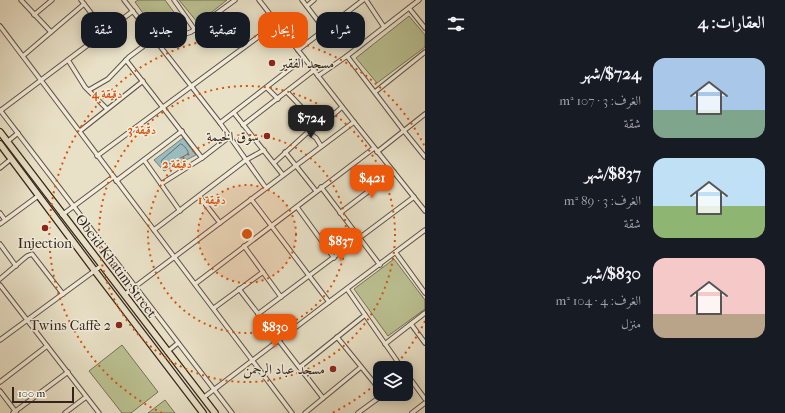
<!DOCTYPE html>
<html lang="ar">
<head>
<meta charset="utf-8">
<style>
	:root { --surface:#171b24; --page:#242831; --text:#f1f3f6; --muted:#9ea1a6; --accent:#ea580c }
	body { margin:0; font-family:"IM FELL French Canon",Amiri,serif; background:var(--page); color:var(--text); direction:rtl; height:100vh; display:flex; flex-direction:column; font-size:15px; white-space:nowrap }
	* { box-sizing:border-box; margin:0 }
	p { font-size:13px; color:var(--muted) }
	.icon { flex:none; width:22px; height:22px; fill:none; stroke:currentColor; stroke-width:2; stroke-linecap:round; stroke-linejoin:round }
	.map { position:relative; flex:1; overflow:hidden; direction:ltr }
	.drawer { display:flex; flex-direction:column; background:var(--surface); width:360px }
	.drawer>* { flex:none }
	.hud { position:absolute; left:12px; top:12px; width:353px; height:36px; direction:rtl; display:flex; gap:8px }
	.fabs { position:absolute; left:373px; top:361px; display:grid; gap:8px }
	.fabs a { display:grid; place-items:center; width:40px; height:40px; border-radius:8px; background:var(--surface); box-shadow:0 2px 10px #0003; font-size:20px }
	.scale { position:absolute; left:12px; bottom:10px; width:62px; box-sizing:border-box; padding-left:4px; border:2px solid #33251c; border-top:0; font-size:11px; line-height:14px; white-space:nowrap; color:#33251c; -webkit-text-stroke:3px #f1ecdb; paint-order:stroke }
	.price { position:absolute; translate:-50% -34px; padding:0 9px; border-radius:8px; background:var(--accent); color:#fff; font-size:13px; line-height:26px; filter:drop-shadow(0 1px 2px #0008) }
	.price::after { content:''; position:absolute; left:50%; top:24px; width:12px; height:9px; margin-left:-6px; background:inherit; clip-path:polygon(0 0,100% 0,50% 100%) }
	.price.current { background:#222; color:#fff }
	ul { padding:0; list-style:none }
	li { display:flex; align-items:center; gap:12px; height:100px; padding:0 20px }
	li span { display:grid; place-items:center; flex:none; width:112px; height:80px; border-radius:12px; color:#555 }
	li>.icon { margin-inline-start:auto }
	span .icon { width:48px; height:48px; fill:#fffc; stroke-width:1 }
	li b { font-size:17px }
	h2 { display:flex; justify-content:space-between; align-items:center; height:48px; padding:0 20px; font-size:17px }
	.chip { padding:0 14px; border-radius:12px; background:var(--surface); box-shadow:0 2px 10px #0003; font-size:14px; line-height:36px }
	.chip.current { background:var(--accent); color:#fff }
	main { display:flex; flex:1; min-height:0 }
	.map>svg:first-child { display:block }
	.green { fill:#bbc192; stroke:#777357 }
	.water { fill:#9cbbbf; stroke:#727f7e }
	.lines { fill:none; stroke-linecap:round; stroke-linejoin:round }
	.shore { stroke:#68706e; stroke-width:1 }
	.street-casing { stroke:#605447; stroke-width:5.5 }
	.primary-casing { stroke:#33251c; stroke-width:8 }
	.street { stroke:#f1ecdb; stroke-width:3.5 }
	.primary { stroke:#e9e1c7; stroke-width:5.5 }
	.ring { fill:none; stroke:#d6540e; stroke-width:2; stroke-dasharray:2 4 }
	.poi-dot { fill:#8f2418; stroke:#f1ecdb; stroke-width:1.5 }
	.labels { text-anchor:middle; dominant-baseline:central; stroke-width:3; stroke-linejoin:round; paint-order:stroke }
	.poi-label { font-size:14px; fill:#33251c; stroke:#f1ecdb; text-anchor:end }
	.street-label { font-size:14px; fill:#33251c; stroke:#f1ecdb }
	.centre { fill:#d6540e; stroke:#f1ecdb; stroke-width:2 }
	.ring-label { font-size:12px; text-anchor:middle; font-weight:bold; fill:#d6540e; stroke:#f1ecdb; stroke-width:3; stroke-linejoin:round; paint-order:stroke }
</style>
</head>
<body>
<main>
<section class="drawer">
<h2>العقارات: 4<svg class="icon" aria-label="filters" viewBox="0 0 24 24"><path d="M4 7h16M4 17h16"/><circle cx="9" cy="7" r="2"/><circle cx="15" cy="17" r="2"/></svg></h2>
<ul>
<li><span style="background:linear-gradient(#a9c7e8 65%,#7fa58c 0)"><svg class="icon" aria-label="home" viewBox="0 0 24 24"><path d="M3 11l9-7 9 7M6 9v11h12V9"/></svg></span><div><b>$724/شهر</b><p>الغرف: 3 · 107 m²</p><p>شقة</p></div></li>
<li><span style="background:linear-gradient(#bfe0f5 60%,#8fb573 0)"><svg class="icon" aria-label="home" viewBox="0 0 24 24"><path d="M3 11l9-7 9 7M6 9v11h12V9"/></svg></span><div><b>$837/شهر</b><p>الغرف: 3 · 89 m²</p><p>شقة</p></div></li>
<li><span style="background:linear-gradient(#f6c9c9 70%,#b9a48a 0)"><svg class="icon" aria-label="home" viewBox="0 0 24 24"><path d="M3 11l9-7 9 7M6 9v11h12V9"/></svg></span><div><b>$830/شهر</b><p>الغرف: 4 · 104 m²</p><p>منزل</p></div></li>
</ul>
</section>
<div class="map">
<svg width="425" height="413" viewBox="0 0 425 413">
	<rect width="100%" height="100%" fill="#e9e1c7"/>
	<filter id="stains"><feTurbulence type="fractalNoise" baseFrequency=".005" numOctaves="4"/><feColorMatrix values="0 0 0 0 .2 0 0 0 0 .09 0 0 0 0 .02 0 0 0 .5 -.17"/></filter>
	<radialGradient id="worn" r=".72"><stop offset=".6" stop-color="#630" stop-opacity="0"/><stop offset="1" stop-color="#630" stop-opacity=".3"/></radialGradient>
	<!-- green -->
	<g class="green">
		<polygon points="138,0 165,0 176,15 155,30 135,2"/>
		<polygon points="179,0 227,0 198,23"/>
		<polygon points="409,16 425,35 425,47 377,83 356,58"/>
		<polygon points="394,259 425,300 425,309 388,336 354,289"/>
		<polygon points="122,345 158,392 131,413 122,413 89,371"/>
		<polygon points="165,400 175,413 148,413"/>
	</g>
	<!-- water -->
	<polygon class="water" points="183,138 196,155 164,171 154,160"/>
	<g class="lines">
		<!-- shore -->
		<path class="shore" d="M181 144C184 145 189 151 188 154L167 165H164L161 162 162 160Z"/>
		<defs>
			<g id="street">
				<polyline points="21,0 51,32"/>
				<polyline points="81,0 105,31"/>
				<polyline points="124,0 220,123 266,188"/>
				<polyline points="174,0 195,30"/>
				<polyline points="259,0 354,122 425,211"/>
				<polyline points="302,0 324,29"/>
				<polyline points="366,0 384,27"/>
				<polyline points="307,6 314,0"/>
				<polyline points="409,8 425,28"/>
				<polyline points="34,15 52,0"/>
				<polyline points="0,26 292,413"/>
				<polyline points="298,50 363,0"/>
				<polyline points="23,56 84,4"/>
				<polyline points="347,56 404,131 425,157"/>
				<polyline points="68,60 85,87 107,109"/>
				<polyline points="126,60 202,158"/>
				<polyline points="318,76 347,56 419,0"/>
				<polyline points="267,88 278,99"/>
				<polyline points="89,90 108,79 129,57 149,42 155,39 163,38 175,33 185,34 191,32 235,0"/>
				<polyline points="287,92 307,113 323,112 333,113"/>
				<polyline points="375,92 425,52"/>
				<polyline points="0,110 232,413"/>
				<polyline points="0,111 133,11"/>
				<polyline points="234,113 283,175"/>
				<polyline points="220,123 304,58"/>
				<polyline points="243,125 313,71"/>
				<polyline points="80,131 143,81"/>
				<polyline points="308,132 316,138 321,146"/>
				<polyline points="7,142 18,133"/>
				<polyline points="285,152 316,191"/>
				<polyline points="377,152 425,114"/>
				<polyline points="97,156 277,23"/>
				<polyline points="144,160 180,211"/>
				<polyline points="274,163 308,132 324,123 342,107"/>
				<polyline points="0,168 11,159"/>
				<polyline points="116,181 182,131"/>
				<polyline points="161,184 202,158 229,137"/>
				<polyline points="321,187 380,265"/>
				<polyline points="199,196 220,223"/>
				<polyline points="251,199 329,302"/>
				<polyline points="297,207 334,258"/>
				<polyline points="0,213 5,220"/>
				<polyline points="340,213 394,172"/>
				<polyline points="62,215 113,177"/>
				<polyline points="0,224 38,196"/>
				<polyline points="154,230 246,160 264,150"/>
				<polyline points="0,244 16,266"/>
				<polyline points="244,246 281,297"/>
				<polyline points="396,253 425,293"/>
				<polyline points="0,279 27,256 32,254 63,294"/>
				<polyline points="195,284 374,148"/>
				<polyline points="0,285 99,413"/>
				<polyline points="239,289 323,398"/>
				<polyline points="347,289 402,368"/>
				<polyline points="124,295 354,122"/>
				<polyline points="214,308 263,272"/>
				<polyline points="258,314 414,197"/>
				<polyline points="411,324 425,343"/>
				<polyline points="337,337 380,390"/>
				<polyline points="0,340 101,266"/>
				<polyline points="385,344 425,313"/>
				<polyline points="167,352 178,343"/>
				<polyline points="300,367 365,315"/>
				<polyline points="406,373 425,399"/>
				<polyline points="0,382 47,346"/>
				<polyline points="0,391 16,412"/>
				<polyline points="203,398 329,302 425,230"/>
				<polyline points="13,413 68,372"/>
				<polyline points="65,413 86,397"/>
				<polyline points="305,413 361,367"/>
				<polyline points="358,413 384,394"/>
				<polyline points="412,413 425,403"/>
			</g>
			<g id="primary">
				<polyline points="0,132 215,413"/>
				<polyline points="0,144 95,271 203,413"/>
			</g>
		</defs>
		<!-- street casing -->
		<use href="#street" class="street-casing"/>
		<!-- primary casing -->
		<use href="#primary" class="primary-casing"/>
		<!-- street -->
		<use href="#street" class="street"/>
		<!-- primary -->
		<use href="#primary" class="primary"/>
	</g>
	<!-- distance rings -->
	<circle cx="247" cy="234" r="49" fill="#d6540e" fill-opacity=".12"/>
	<g class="ring">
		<circle cx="247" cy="234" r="49"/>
		<circle cx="247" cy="234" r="99"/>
		<circle cx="247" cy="234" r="148"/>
		<path d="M425 321A198 198 0 0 1 393 368M379 381A198 198 0 0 1 332 413M162 413A198 198 0 1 1 425 147"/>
	</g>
	<!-- markers -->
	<g class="poi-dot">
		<circle cx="272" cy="63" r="4"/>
		<circle cx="267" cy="136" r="4"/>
		<circle cx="45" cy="228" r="4"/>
		<circle cx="119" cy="325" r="4"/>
		<circle cx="333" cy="369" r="4"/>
	</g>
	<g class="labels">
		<!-- poi labels -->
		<g class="poi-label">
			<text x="280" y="63" text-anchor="start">مسجد الفقير</text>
			<text x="259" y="136">سوق الخيمة</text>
			<text x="45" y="243" text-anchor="middle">Injection</text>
			<text x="111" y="325">Twins Caffè 2</text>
			<text x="325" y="369">مسجد عباد الرحمن</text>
		</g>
		<!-- street labels -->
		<g class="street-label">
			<text transform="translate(116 266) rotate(53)">Obeid Khatim Street</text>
		</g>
	</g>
	<circle cx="247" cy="234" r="6" class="centre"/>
	<g class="ring-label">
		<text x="107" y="98">4 دقيقة</text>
		<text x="142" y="134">3 دقيقة</text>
		<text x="177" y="168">2 دقيقة</text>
		<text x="212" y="204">1 دقيقة</text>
	</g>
	<rect width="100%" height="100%" filter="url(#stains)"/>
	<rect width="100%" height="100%" fill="url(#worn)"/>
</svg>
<div class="fabs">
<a><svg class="icon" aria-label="layers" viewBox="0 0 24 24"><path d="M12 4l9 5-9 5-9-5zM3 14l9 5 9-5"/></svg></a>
</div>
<div class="scale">100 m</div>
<b class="price current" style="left:311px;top:139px">$724</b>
<b class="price" style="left:372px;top:199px">$421</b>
<b class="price" style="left:341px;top:262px">$837</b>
<b class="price" style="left:275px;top:348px">$830</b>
<div class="hud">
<a class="chip">شراء</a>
<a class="chip current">إيجار</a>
<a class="chip">تصفية</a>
<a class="chip">جديد</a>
<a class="chip">شقة</a>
</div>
</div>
</main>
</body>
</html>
